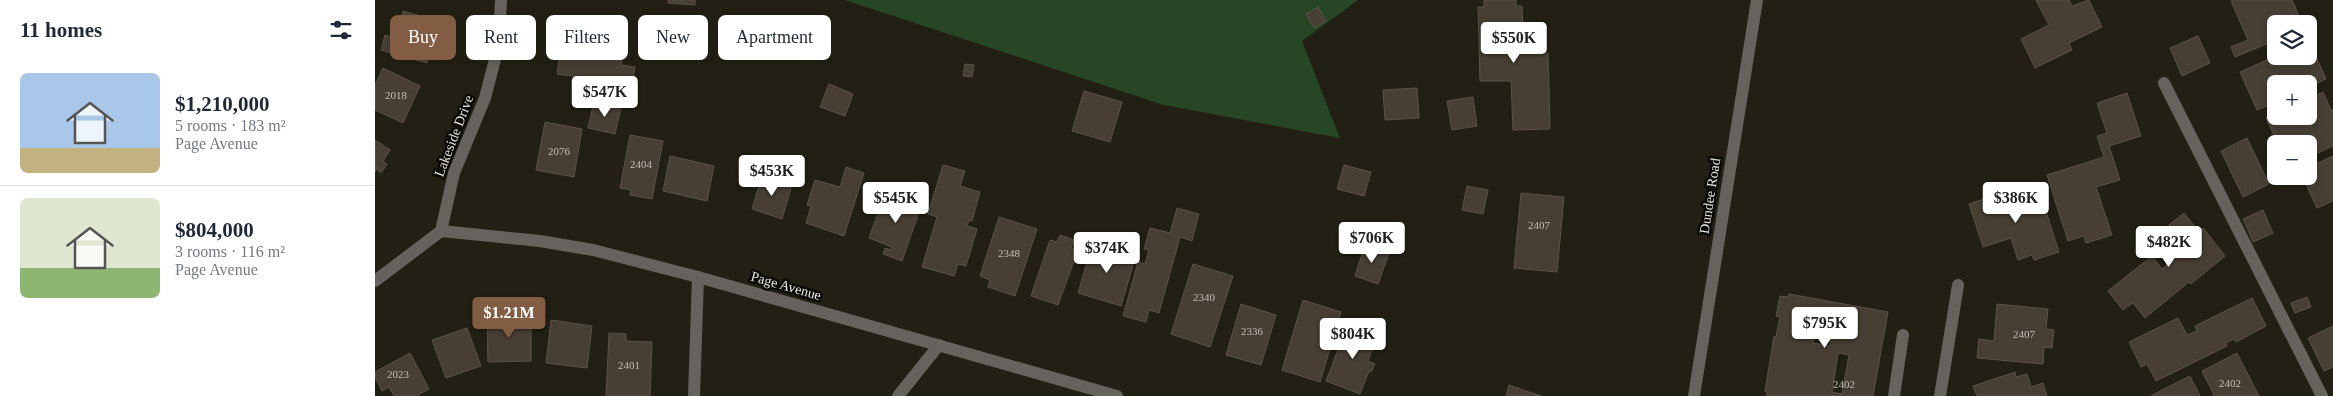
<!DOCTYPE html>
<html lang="en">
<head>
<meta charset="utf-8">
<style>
	:root { --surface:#fff; --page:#f2f2f3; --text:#1f2937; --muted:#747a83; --line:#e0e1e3; --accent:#825d43 }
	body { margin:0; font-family:"Times New Roman",serif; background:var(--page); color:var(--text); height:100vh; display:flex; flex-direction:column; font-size:19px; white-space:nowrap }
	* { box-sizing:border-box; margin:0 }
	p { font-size:16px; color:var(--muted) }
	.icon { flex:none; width:28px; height:28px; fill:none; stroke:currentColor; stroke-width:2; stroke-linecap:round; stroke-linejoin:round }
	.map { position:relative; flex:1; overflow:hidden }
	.side { display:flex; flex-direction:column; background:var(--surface); width:375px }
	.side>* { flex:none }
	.banner { position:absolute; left:15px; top:15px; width:475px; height:45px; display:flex; gap:10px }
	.controls { position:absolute; left:1892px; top:15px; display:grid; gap:10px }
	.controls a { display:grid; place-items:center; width:50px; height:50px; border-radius:8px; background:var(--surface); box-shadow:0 2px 8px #0003; font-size:25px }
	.price { position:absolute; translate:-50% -42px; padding:0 11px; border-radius:5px; background:#fff; color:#222; font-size:16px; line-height:32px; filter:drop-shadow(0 1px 2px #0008) }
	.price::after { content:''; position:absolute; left:50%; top:30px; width:15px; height:11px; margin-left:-8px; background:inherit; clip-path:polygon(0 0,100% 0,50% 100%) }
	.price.selected { background:var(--accent); color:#fff }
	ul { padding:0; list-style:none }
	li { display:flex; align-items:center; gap:15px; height:125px; padding:0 20px }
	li+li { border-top:1px solid var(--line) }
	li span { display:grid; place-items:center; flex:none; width:140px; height:100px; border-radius:8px; color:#555 }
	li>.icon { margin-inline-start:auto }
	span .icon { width:60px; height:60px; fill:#fffc; stroke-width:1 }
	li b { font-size:21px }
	h2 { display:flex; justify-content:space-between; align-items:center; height:60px; padding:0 20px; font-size:21px }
	.pill { padding:0 18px; border-radius:8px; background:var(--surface); box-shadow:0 2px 8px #0003; font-size:18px; line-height:45px }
	.pill.selected { background:var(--accent); color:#fff }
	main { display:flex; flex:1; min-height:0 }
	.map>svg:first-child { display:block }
	.green { fill:#274625 }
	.building { fill:#473f34; stroke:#5b5247; fill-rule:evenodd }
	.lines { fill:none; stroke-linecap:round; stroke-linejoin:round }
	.minor { stroke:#66635e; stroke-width:12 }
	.labels { text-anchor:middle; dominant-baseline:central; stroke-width:5; stroke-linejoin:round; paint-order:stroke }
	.number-label { font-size:11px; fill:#c0beb5 }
	.street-label { font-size:14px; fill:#e9e8e0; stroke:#0a0905 }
</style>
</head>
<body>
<main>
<section class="side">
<h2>11 homes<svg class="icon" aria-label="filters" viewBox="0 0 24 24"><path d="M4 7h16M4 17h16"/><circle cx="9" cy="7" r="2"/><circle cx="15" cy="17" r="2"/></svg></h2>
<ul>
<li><span style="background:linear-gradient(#a9c7e8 75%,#c2b280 0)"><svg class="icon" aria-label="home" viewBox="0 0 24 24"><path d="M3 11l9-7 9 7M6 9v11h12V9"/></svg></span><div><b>$1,210,000</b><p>5 rooms · 183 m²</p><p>Page Avenue</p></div></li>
<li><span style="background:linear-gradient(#dfe7d0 70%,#8fb573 0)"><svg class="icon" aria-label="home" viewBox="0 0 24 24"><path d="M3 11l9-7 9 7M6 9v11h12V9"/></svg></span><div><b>$804,000</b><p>3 rooms · 116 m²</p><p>Page Avenue</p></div></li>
</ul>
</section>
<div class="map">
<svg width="1958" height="396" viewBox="0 0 1958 396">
	<rect width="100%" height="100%" fill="#222014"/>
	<!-- green -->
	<polygon class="green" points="470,0 983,0 927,41 965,138 789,105"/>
	<!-- building -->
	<g class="building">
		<polygon points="293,0 320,0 320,5 293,3"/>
		<polygon points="1109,0 1141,0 1141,6 1147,6 1149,53 1173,53 1175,129 1138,130 1136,81 1105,81 1103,7 1109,7"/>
		<polygon points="1661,0 1694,0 1697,6 1714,0 1727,27 1694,43 1697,50 1660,68 1646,39 1674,25"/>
		<polygon points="1858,0 1917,0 1925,18 1916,21 1918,24 1901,24 1901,40 1860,57 1856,47 1873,40 1856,1"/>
		<polygon points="943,7 951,21 939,28 931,14"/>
		<polygon points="28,11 63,21 52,63 6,50 10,35 21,38"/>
		<polygon points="188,33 249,41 246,65 260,67 257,84 182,74"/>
		<polygon points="1823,36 1835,63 1807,76 1795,48"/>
		<polygon points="1934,41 1951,79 1934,87 1934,84 1901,84 1901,102 1882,110 1865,72 1901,56 1934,56"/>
		<polygon points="590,64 599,65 597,77 588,76"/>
		<polygon points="8,68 45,86 28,123 0,110 0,85"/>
		<polygon points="454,84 478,94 470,116 445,107"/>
		<polygon points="1042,88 1044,118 1010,120 1008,90"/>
		<polygon points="709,91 747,102 735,142 697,131"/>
		<polygon points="1948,92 1956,110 1958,109 1958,146 1934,157 1934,144 1903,144 1891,118 1901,114 1901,116 1934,116 1934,99"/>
		<polygon points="1752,93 1766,136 1734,146 1745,180 1721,187 1737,235 1711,243 1709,236 1693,241 1672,175 1729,157 1722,136 1732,133 1722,103"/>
		<polygon points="1098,97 1102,126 1077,130 1072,101"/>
		<polygon points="219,102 246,108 240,134 213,128"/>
		<polygon points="170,122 207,129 199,177 161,170"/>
		<polygon points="255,135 288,141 277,199 255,195 256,190 245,188"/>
		<polygon points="1872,138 1894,184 1868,197 1846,151"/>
		<polygon points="0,140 15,150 8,161 12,164 6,173 1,169 0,172"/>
		<polygon points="295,156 339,166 332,201 288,191"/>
		<polygon points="1958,156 1958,201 1942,208 1929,180 1936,177 1934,167"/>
		<polygon points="568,165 590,171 585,186 605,192 597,221 594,220 592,226 602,229 591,266 583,264 579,276 547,267 562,217 553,214"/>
		<polygon points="969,165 996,172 989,196 962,189"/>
		<polygon points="471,167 489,173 469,236 431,223 436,206 432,205 440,180 465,187"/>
		<polygon points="387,176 417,185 407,219 377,209"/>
		<polygon points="1092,186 1113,190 1108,214 1087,210"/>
		<polygon points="1663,186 1684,252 1659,260 1657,255 1643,260 1636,238 1608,247 1594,204 1626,193 1631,209 1642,205 1639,195"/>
		<polygon points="511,191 518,193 515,201 518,202 521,194 540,201 542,195 549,198 527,261 508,254 510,248 516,250 517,247 494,238"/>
		<polygon points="1146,193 1189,197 1182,272 1139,268"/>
		<polygon points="802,208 824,214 817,241 805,237 784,313 774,310 771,322 748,316 763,262 770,264 774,250 769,249 775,228 795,233"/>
		<polygon points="1888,210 1898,233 1878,242 1868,219"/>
		<polygon points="1809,213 1824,232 1828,228 1850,256 1816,284 1814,282 1770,318 1758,303 1748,310 1733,291 1777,256 1787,269 1796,261 1778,238"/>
		<polygon points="624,217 662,229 640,296 613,287 615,280 605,276"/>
		<polygon points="685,235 699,240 696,248 703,250 683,305 656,296 675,240 682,242"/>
		<polygon points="733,240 756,247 751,263 758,265 746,306 703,293 716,249 729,253"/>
		<polygon points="990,245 1014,253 1003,284 980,276"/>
		<polygon points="818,264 858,276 835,347 796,334"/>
		<path d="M1414 294 1513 312 1498 396H1391L1392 392 1390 391 1399 336 1401 337 1405 317 1401 316 1405 296 1413 297ZM1442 325 1458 327 1455 346 1438 343ZM1463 353 1474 355 1467 394 1457 392Z"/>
		<polygon points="1932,297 1936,307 1920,313 1916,303"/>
		<polygon points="1877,298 1891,326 1861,342 1859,339 1851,343 1852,346 1781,381 1772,364 1766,367 1754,342 1803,318 1812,335 1822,331 1820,326"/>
		<polygon points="928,300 966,312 945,382 907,370"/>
		<polygon points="866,304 901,315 886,365 851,355"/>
		<polygon points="1622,304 1673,309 1671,329 1679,330 1677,348 1669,347 1668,364 1602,358 1604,339 1619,341"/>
		<polygon points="112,315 156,317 156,361 113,362"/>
		<polygon points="176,320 217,326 212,368 171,363"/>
		<polygon points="973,324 1002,336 993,361 1000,364 996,372 994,371 985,394 951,381"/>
		<polygon points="1958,326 1958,367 1949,371 1933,338"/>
		<polygon points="92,328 106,366 71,378 57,340"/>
		<polygon points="234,333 251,334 251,341 277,342 275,396 231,396"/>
		<polygon points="35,353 54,389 41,396 19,396 14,387 7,391 0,377 0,372"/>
		<polygon points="1862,353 1884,396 1837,396 1839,395 1827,371"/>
		<polygon points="1640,372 1641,377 1652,374 1656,387 1668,383 1672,396 1602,396 1598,386"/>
		<polygon points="1815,376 1825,396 1776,396 1785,391"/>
		<polygon points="1134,385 1154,392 1167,396 1131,396"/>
	</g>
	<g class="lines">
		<!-- minor -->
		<g class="minor">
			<polyline points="1789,83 1947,396"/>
			<polyline points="66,231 165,241 218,250 323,277 742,396"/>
			<polyline points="0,281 66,231 79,173 110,98 124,44 126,0"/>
			<polyline points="319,396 323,277"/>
			<polyline points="523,396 564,345"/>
			<polyline points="1319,396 1382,0"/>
			<polyline points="1519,396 1528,335"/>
			<polyline points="1565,396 1583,285"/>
		</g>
	</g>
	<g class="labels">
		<!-- number labels -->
		<g class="number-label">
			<text x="21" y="95">2018</text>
			<text x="184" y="151">2076</text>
			<text x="266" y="164">2404</text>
			<text x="1164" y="225">2407</text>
			<text x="634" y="253">2348</text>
			<text x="829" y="297">2340</text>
			<text x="877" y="331">2336</text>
			<text x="1649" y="334">2407</text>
			<text x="254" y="365">2401</text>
			<text x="23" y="374">2023</text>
			<text x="1855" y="383">2402</text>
			<text x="1469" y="384">2402</text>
		</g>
		<!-- street labels -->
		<g class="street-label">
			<text transform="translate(79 136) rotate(-69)">Lakeside Drive</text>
			<text transform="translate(1335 196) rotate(-81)">Dundee Road</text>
			<text transform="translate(411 286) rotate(16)">Page Avenue</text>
		</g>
	</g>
</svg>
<div class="controls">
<a><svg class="icon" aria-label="layers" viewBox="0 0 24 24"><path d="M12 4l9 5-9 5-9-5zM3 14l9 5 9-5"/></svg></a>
<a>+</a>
<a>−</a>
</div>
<b class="price" style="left:1139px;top:64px">$550K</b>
<b class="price" style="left:230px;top:118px">$547K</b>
<b class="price" style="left:397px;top:197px">$453K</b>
<b class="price" style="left:521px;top:224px">$545K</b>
<b class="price" style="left:1641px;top:224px">$386K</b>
<b class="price" style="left:997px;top:264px">$706K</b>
<b class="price" style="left:1794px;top:268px">$482K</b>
<b class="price" style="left:732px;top:274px">$374K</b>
<b class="price selected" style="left:134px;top:339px">$1.21M</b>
<b class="price" style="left:1450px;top:349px">$795K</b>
<b class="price" style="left:978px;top:360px">$804K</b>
<div class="banner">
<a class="pill selected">Buy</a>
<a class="pill">Rent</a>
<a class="pill">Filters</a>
<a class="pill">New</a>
<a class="pill">Apartment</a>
</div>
</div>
</main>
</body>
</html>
